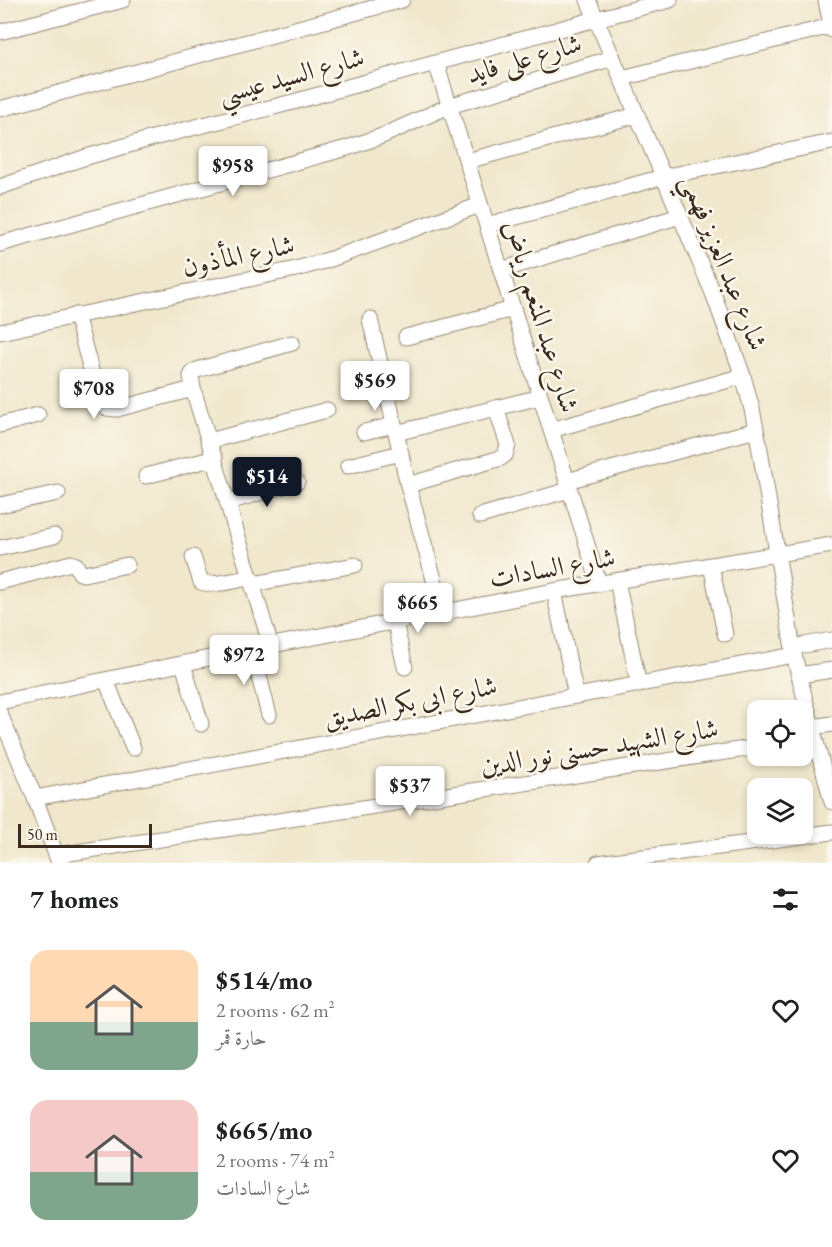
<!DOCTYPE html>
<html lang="en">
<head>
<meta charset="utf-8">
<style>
	:root { --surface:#fff; --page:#f6f6f6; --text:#202124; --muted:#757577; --accent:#111827 }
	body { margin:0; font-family:"EB Garamond",Amiri,serif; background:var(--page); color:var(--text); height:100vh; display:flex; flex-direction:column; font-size:22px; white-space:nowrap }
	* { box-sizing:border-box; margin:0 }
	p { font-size:20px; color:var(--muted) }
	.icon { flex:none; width:33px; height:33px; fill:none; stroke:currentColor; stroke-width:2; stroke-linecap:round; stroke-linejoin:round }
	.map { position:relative; height:863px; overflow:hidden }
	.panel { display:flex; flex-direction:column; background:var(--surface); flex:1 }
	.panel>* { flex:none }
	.controls { position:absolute; left:747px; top:700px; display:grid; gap:12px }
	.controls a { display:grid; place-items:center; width:66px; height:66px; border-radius:12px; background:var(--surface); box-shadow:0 3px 9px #0003; font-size:30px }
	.scale { position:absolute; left:18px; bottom:15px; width:134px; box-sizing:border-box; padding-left:6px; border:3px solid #3b2a1e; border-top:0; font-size:16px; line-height:21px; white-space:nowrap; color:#3b2a1e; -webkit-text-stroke:4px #fbf7ec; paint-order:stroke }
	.price { position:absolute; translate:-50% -51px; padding:0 14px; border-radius:6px; background:#fff; color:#222; font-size:20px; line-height:39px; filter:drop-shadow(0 2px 3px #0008) }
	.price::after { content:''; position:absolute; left:50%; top:36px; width:18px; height:14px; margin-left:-9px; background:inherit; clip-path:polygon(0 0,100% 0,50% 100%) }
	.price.current { background:var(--accent); color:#fff }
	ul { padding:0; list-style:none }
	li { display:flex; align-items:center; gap:18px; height:150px; padding:0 30px }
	li span { display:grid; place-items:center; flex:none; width:168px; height:120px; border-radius:18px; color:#555 }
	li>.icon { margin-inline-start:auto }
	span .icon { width:72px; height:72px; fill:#fffc; stroke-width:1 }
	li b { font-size:26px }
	h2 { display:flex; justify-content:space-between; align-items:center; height:72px; padding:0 30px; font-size:26px }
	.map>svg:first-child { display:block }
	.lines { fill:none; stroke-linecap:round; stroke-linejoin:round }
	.minor-casing { stroke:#968875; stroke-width:17 }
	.minor { stroke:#fff; stroke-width:15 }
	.labels { text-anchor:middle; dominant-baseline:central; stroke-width:5; stroke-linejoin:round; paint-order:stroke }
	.street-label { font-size:27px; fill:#3b2a1e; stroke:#fbf7ec }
</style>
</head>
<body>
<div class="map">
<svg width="832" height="863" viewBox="0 0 832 863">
	<rect width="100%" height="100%" fill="#fbf7ec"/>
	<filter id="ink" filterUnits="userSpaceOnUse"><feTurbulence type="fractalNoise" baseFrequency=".0167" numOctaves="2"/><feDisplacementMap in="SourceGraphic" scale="12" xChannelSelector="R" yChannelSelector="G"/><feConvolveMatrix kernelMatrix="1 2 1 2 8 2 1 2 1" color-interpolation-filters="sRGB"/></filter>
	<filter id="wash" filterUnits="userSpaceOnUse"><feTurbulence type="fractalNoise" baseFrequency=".008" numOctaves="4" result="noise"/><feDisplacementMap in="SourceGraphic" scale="24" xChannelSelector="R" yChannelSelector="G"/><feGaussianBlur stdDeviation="1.35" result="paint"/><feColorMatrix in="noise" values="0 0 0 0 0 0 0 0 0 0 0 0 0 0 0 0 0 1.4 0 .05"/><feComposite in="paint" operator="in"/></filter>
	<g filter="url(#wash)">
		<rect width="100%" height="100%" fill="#f0e7cc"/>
	</g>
	<g filter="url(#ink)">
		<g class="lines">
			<defs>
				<g id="minor">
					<polyline points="588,0 713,293 743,376 752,409 759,444 794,655 812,727 832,802"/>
					<polyline points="826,0 832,30"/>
					<polyline points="0,32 123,0"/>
					<polyline points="436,63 599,583"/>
					<polyline points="622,78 831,26"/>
					<polyline points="0,109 402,0"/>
					<polyline points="467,161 637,115"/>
					<polyline points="0,187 83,158 153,138 293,102 596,19 670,0"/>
					<polyline points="487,225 663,177 832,142"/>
					<polyline points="0,244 347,148 382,136 449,106 613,58"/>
					<polyline points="501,270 680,216"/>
					<polyline points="76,315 100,403 106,408 117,409 193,389"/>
					<polyline points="370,319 408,485 443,612"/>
					<polyline points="0,332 296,269 328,260 480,205"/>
					<polyline points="406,337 513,309"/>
					<polyline points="0,425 38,415"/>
					<polyline points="551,430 743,376"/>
					<polyline points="364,432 394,425"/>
					<polyline points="396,433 540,397"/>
					<polyline points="209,441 327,410"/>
					<polyline points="348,466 401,453"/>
					<polyline points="146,476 215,458"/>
					<polyline points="567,481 756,430"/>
					<polyline points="408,485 501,458 505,455 508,445 496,408"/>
					<polyline points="228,502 297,482"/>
					<polyline points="0,505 58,493"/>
					<polyline points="480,516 569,490"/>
					<polyline points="0,548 54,536"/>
					<path d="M193 557 201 582C213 587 237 580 251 577"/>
					<polyline points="711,565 725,634"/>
					<polyline points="617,581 639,685"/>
					<polyline points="0,582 71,563 76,565 80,573 84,574 127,565"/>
					<polyline points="253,584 355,565"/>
					<polyline points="554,591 576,696"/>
					<polyline points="395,622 405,667"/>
					<polyline points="271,646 193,389 191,376 194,371 197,370 292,343"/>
					<polyline points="793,647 832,640"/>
					<polyline points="252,649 269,715"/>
					<polyline points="183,664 201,724"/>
					<polyline points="799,675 832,670"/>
					<polyline points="106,680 133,748"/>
					<polyline points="0,702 252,649 554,591 832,545"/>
					<polyline points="0,714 35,798 59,863"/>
					<polyline points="812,727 832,724"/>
					<polyline points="35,798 794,655"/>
					<polyline points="57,855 758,747"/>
					<polyline points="598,863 832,832"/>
				</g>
			</defs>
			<!-- minor casing -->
			<use href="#minor" class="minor-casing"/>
			<!-- minor -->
			<use href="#minor" class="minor"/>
		</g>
	</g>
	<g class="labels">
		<!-- street labels -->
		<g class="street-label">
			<text transform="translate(524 58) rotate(-16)">شارع على فايد</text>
			<text transform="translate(291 75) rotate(-15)">شارع السيد عيسي</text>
			<text transform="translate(238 255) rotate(-12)">شارع المأذون</text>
			<text transform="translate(725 262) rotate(68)">شارع عبد العزيز فهمي</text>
			<text transform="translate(542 316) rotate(73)">شارع عبد المنعم رياض</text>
			<text transform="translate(552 567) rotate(-10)">شارع السادات</text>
			<text transform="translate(410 701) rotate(-11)">شارع ابى بكر الصديق</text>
			<text transform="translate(599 746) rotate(-9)">شارع الشهيد حسنى نور الدين</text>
		</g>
	</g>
</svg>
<div class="controls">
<a><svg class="icon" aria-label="locate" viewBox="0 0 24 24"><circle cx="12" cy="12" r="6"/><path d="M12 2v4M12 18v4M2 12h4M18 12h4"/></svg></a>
<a><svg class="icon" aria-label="layers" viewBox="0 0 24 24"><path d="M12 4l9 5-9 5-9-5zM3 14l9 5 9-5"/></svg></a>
</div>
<div class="scale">50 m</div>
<b class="price" style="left:233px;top:197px">$958</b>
<b class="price" style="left:375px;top:412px">$569</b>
<b class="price" style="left:94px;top:420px">$708</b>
<b class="price current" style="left:267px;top:508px">$514</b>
<b class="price" style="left:418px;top:634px">$665</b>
<b class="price" style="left:244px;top:686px">$972</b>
<b class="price" style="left:410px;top:817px">$537</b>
</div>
<section class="panel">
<h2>7 homes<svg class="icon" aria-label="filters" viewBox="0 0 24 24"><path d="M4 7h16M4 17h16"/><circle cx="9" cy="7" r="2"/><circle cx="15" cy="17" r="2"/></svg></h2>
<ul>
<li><span style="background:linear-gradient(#ffd9b3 60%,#7fa58c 0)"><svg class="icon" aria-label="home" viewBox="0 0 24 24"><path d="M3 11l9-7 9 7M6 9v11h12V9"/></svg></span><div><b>$514/mo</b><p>2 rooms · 62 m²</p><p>حارة قمر</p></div><svg class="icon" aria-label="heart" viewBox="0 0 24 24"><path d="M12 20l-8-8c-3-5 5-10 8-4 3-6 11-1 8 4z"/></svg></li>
<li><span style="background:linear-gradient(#f6c9c9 60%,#7fa58c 0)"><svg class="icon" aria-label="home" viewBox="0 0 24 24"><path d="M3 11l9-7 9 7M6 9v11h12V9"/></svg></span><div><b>$665/mo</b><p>2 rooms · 74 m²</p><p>شارع السادات</p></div><svg class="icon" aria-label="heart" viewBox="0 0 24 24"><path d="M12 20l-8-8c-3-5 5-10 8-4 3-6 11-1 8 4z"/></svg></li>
</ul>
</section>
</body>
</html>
